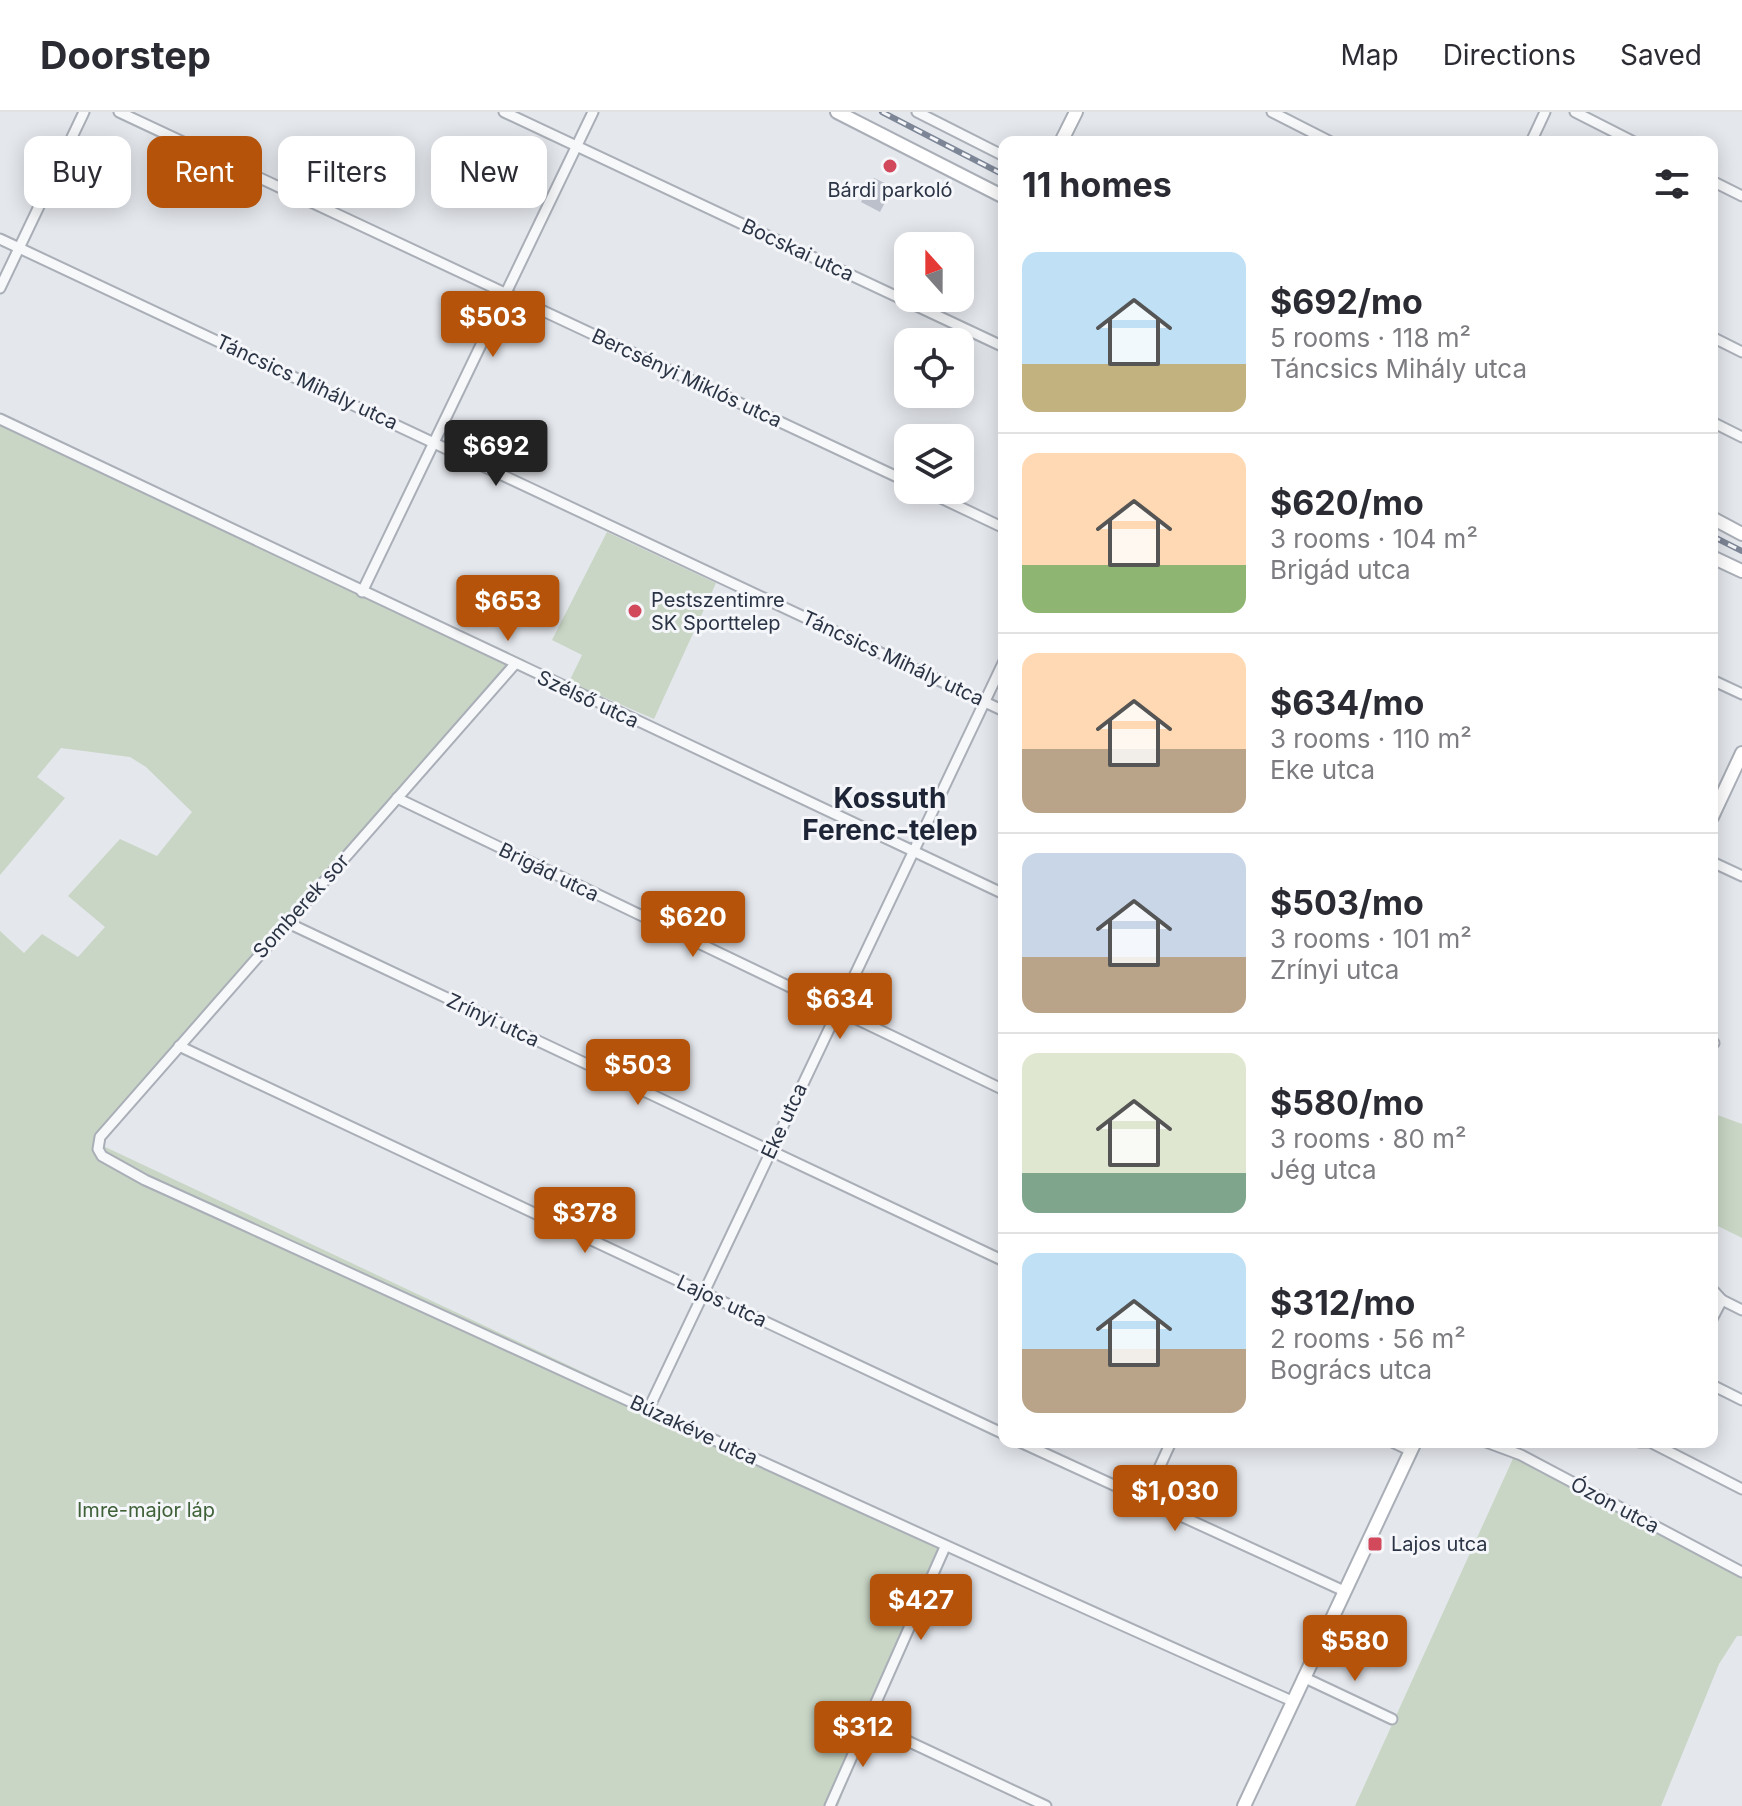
<!DOCTYPE html>
<html lang="en">
<head>
<meta charset="utf-8">
<style>
	:root { --surface:#fff; --page:#f7f7f7; --text:#2b2b33; --muted:#7c7c81; --line:#e1e1e2; --accent:#b45309 }
	body { margin:0; font-family:Inter,sans-serif; background:var(--page); color:var(--text); height:100vh; display:flex; flex-direction:column; font-size:30px; white-space:nowrap }
	* { box-sizing:border-box; margin:0 }
	p { font-size:26px; color:var(--muted) }
	.icon { flex:none; width:44px; height:44px; fill:none; stroke:currentColor; stroke-width:2; stroke-linecap:round; stroke-linejoin:round }
	.map { position:relative; flex:1; overflow:hidden }
	.details { position:absolute; left:998px; top:24px; width:720px; height:1312px; display:flex; flex-direction:column; background:var(--surface); border-radius:16px; box-shadow:0 4px 20px #0003 }
	.details>* { flex:none }
	.banner { position:absolute; left:24px; top:24px; width:760px; height:72px; display:flex; gap:16px }
	.needle { width:52px; rotate:339deg }
	.controls { position:absolute; left:894px; top:120px; display:grid; gap:16px }
	.controls a { display:grid; place-items:center; width:80px; height:80px; border-radius:16px; background:var(--surface); box-shadow:0 4px 20px #0003; font-size:40px }
	.price { position:absolute; translate:-50% -68px; padding:0 18px; border-radius:8px; background:var(--accent); color:#fff; font-size:26px; line-height:52px; filter:drop-shadow(0 2px 4px #0008) }
	.price::after { content:''; position:absolute; left:50%; top:48px; width:24px; height:18px; margin-left:-12px; background:inherit; clip-path:polygon(0 0,100% 0,50% 100%) }
	.price.active { background:#222; color:#fff }
	ul { padding:0; list-style:none }
	li { display:flex; align-items:center; gap:24px; height:200px; padding:0 24px }
	li+li { border-top:2px solid var(--line) }
	li span { display:grid; place-items:center; flex:none; width:224px; height:160px; border-radius:16px; color:#555 }
	li>.icon { margin-inline-start:auto }
	span .icon { width:96px; height:96px; fill:#fffc; stroke-width:1 }
	li b { font-size:34px }
	h2 { display:flex; justify-content:space-between; align-items:center; height:96px; padding:0 24px; font-size:34px }
	.tag { padding:0 28px; border-radius:16px; background:var(--surface); box-shadow:0 4px 20px #0003; font-size:28px; line-height:72px }
	.tag.active { background:var(--accent); color:#fff }
	header { display:flex; align-items:center; gap:48px; box-sizing:border-box; height:112px; padding:0 40px; background:var(--surface); border-bottom:2px solid var(--line) }
	header strong { font-size:38px }
	nav { display:flex; gap:44px; margin-inline-start:auto; font-size:28px }
	.map>svg:first-child { display:block }
	.green { fill:#c9d6c5 }
	.building { fill:#bbc0ca }
	.lines { fill:none; stroke-linecap:round; stroke-linejoin:round }
	.street-casing { stroke:#a9aeb7; stroke-width:13 }
	.secondary-casing { stroke:#a9aeb7; stroke-width:16 }
	.street { stroke:#f7f8fa; stroke-width:9 }
	.secondary { stroke:#fff; stroke-width:12 }
	.rail-casing { stroke:#7d8696; stroke-width:6 }
	.rail { stroke:#f4f6f9; stroke-width:3; stroke-dasharray:9; stroke-linecap:butt }
	.poi-dot { fill:#d1495b; stroke:#f4f6f9; stroke-width:3 }
	.labels { text-anchor:middle; dominant-baseline:central; stroke-width:6; stroke-linejoin:round; paint-order:stroke }
	.poi-label { font-size:20px; fill:#2b3445; stroke:#f4f6f9; text-anchor:start }
	.street-label { font-size:20px; fill:#2b3445; stroke:#f4f6f9 }
	.park-label { font-size:20px; fill:#3f6138; stroke:#f4f6f9 }
	.district-label { font-size:28px; font-weight:bold; fill:#1d2536; stroke:#f4f6f9 }
</style>
</head>
<body>
<header>
<strong>Doorstep</strong>
<nav><a>Map</a><a>Directions</a><a>Saved</a></nav>
</header>
<div class="map">
<svg width="1742" height="1694" viewBox="0 0 1742 1694">
	<rect width="100%" height="100%" fill="#e4e7ec"/>
	<!-- green -->
	<g class="green">
		<polygon points="0,305 525,548 454,625 101,1033 952,1434 862,1631 838,1694 0,1694 0,819 24,841 42,822 78,845 105,815 68,784 120,727 157,744 192,700 146,655 130,645 61,636 37,665 65,686 0,763"/>
		<polygon points="607,420 716,471 654,607 569,570 582,543 552,528"/>
		<polygon points="1712,1001 1742,1012 1742,1126 1712,1111"/>
		<polygon points="1516,1340 1742,1454 1742,1524 1737,1524 1719,1552 1661,1694 1355,1694"/>
	</g>
	<!-- building -->
	<polygon class="building" points="874,66 893,75 880,100 861,90"/>
	<g class="lines">
		<defs>
			<g id="street">
				<polyline points="119,0 908,370"/>
				<polyline points="504,0 1004,235"/>
				<polyline points="917,0 1004,44"/>
				<polyline points="1272,0 1331,30"/>
				<polyline points="1575,0 1634,30"/>
				<polyline points="1531,30 1545,0"/>
				<polyline points="1712,69 1742,84"/>
				<polyline points="0,127 1004,599"/>
				<polyline points="0,176 84,0"/>
				<polyline points="1712,225 1742,240"/>
				<polyline points="0,307 1004,782"/>
				<polyline points="1712,310 1742,325"/>
				<polyline points="924,378 1004,416"/>
				<polyline points="362,480 593,0"/>
				<path d="M515 552 100 1025 98 1037 102 1044 145 1068C527 1241 908 1419 1292 1589"/>
				<polyline points="1712,568 1742,582"/>
				<polyline points="397,686 1004,978"/>
				<polyline points="1712,750 1742,764"/>
				<polyline points="286,810 1004,1149"/>
				<polyline points="1712,930 1714,931"/>
				<polyline points="179,934 1004,1322"/>
				<polyline points="1712,1177 1722,1188 1742,1198"/>
				<polyline points="1712,1207 1722,1188"/>
				<polyline points="1712,1273 1742,1288"/>
				<polyline points="649,1296 1004,549"/>
				<polyline points="1020,1330 1344,1479"/>
				<polyline points="1392,1330 1411,1339"/>
				<polyline points="1486,1330 1521,1343 1742,1460"/>
				<polyline points="1639,1330 1650,1330 1742,1377"/>
				<polyline points="1144,1389 1171,1330"/>
				<polyline points="1303,1565 1392,1607"/>
				<polyline points="867,1610 1046,1694"/>
				<polyline points="830,1694 945,1435"/>
			</g>
			<g id="secondary">
				<polyline points="837,0 1004,85"/>
				<polyline points="1061,30 1076,0"/>
				<polyline points="1712,406 1742,422"/>
				<polyline points="1712,445 1742,459"/>
				<polyline points="1712,705 1742,641"/>
				<polyline points="1244,1694 1415,1330"/>
			</g>
		</defs>
		<!-- street casing -->
		<use href="#street" class="street-casing"/>
		<!-- secondary casing -->
		<use href="#secondary" class="secondary-casing"/>
		<!-- street -->
		<use href="#street" class="street"/>
		<!-- secondary -->
		<use href="#secondary" class="secondary"/>
		<defs>
			<g id="rail">
				<polyline points="882,0 1004,63"/>
				<polyline points="1712,424 1742,439"/>
			</g>
		</defs>
		<!-- rail casing -->
		<use href="#rail" class="rail-casing"/>
		<!-- rail -->
		<use href="#rail" class="rail"/>
	</g>
	<!-- markers -->
	<g class="poi-dot">
		<circle cx="890" cy="54" r="8"/>
		<circle cx="635" cy="499" r="8"/>
		<rect x="1367" y="1424" width="16" height="16" rx="4"/>
	</g>
	<g class="labels">
		<!-- poi labels -->
		<g class="poi-label">
			<text x="890" y="78" text-anchor="middle">Bárdi parkoló</text>
			<text x="651" y="488">Pestszentimre<tspan x="651" dy="23">SK Sporttelep</tspan></text>
			<text x="1391" y="1432">Lajos utca</text>
		</g>
		<!-- street labels -->
		<g class="street-label">
			<text transform="translate(798 138) rotate(25)">Bocskai utca</text>
			<text transform="translate(687 266) rotate(25)">Bercsényi Miklós utca</text>
			<text transform="translate(307 270) rotate(25)">Táncsics Mihály utca</text>
			<text transform="translate(893 546) rotate(25)">Táncsics Mihály utca</text>
			<text transform="translate(588 587) rotate(25)">Szélső utca</text>
			<text transform="translate(549 760) rotate(26)">Brigád utca</text>
			<text transform="translate(301 794) rotate(-48)">Somberek sor</text>
			<text transform="translate(493 908) rotate(25)">Zrínyi utca</text>
			<text transform="translate(784 1009) rotate(-65)">Eke utca</text>
			<text transform="translate(722 1189) rotate(25)">Lajos utca</text>
			<text transform="translate(694 1318) rotate(25)">Búzakéve utca</text>
			<text transform="translate(1615 1393) rotate(28)">Ózon utca</text>
		</g>
		<!-- park labels -->
		<g class="park-label">
			<text x="146" y="1398">Imre-major láp</text>
		</g>
		<!-- district labels -->
		<g class="district-label">
			<text x="890" y="686">Kossuth<tspan x="890" dy="32">Ferenc-telep</tspan></text>
		</g>
	</g>
</svg>
<div class="controls">
<a><svg class="needle" viewBox="-14 -14 28 28"><path d="M0-13l5 13h-10z" fill="#e53935"/><path d="M0 13l5-13h-10z" fill="#7c7c81"/></svg></a>
<a><svg class="icon" aria-label="locate" viewBox="0 0 24 24"><circle cx="12" cy="12" r="6"/><path d="M12 2v4M12 18v4M2 12h4M18 12h4"/></svg></a>
<a><svg class="icon" aria-label="layers" viewBox="0 0 24 24"><path d="M12 4l9 5-9 5-9-5zM3 14l9 5 9-5"/></svg></a>
</div>
<b class="price" style="left:493px;top:247px">$503</b>
<b class="price active" style="left:496px;top:376px">$692</b>
<b class="price" style="left:508px;top:531px">$653</b>
<b class="price" style="left:693px;top:847px">$620</b>
<b class="price" style="left:840px;top:929px">$634</b>
<b class="price" style="left:638px;top:995px">$503</b>
<b class="price" style="left:585px;top:1143px">$378</b>
<b class="price" style="left:1175px;top:1421px">$1,030</b>
<b class="price" style="left:921px;top:1530px">$427</b>
<b class="price" style="left:1355px;top:1571px">$580</b>
<b class="price" style="left:863px;top:1657px">$312</b>
<div class="banner">
<a class="tag">Buy</a>
<a class="tag active">Rent</a>
<a class="tag">Filters</a>
<a class="tag">New</a>
</div>
<section class="details">
<h2>11 homes<svg class="icon" aria-label="filters" viewBox="0 0 24 24"><path d="M4 7h16M4 17h16"/><circle cx="9" cy="7" r="2"/><circle cx="15" cy="17" r="2"/></svg></h2>
<ul>
<li><span style="background:linear-gradient(#bfe0f5 70%,#c2b280 0)"><svg class="icon" aria-label="home" viewBox="0 0 24 24"><path d="M3 11l9-7 9 7M6 9v11h12V9"/></svg></span><div><b>$692/mo</b><p>5 rooms · 118 m²</p><p>Táncsics Mihály utca</p></div></li>
<li><span style="background:linear-gradient(#ffd9b3 70%,#8fb573 0)"><svg class="icon" aria-label="home" viewBox="0 0 24 24"><path d="M3 11l9-7 9 7M6 9v11h12V9"/></svg></span><div><b>$620/mo</b><p>3 rooms · 104 m²</p><p>Brigád utca</p></div></li>
<li><span style="background:linear-gradient(#ffd9b3 60%,#b9a48a 0)"><svg class="icon" aria-label="home" viewBox="0 0 24 24"><path d="M3 11l9-7 9 7M6 9v11h12V9"/></svg></span><div><b>$634/mo</b><p>3 rooms · 110 m²</p><p>Eke utca</p></div></li>
<li><span style="background:linear-gradient(#c9d6e8 65%,#b9a48a 0)"><svg class="icon" aria-label="home" viewBox="0 0 24 24"><path d="M3 11l9-7 9 7M6 9v11h12V9"/></svg></span><div><b>$503/mo</b><p>3 rooms · 101 m²</p><p>Zrínyi utca</p></div></li>
<li><span style="background:linear-gradient(#dfe7d0 75%,#7fa58c 0)"><svg class="icon" aria-label="home" viewBox="0 0 24 24"><path d="M3 11l9-7 9 7M6 9v11h12V9"/></svg></span><div><b>$580/mo</b><p>3 rooms · 80 m²</p><p>Jég utca</p></div></li>
<li><span style="background:linear-gradient(#bfe0f5 60%,#b9a48a 0)"><svg class="icon" aria-label="home" viewBox="0 0 24 24"><path d="M3 11l9-7 9 7M6 9v11h12V9"/></svg></span><div><b>$312/mo</b><p>2 rooms · 56 m²</p><p>Bogrács utca</p></div></li>
</ul>
</section>
</div>
</body>
</html>
